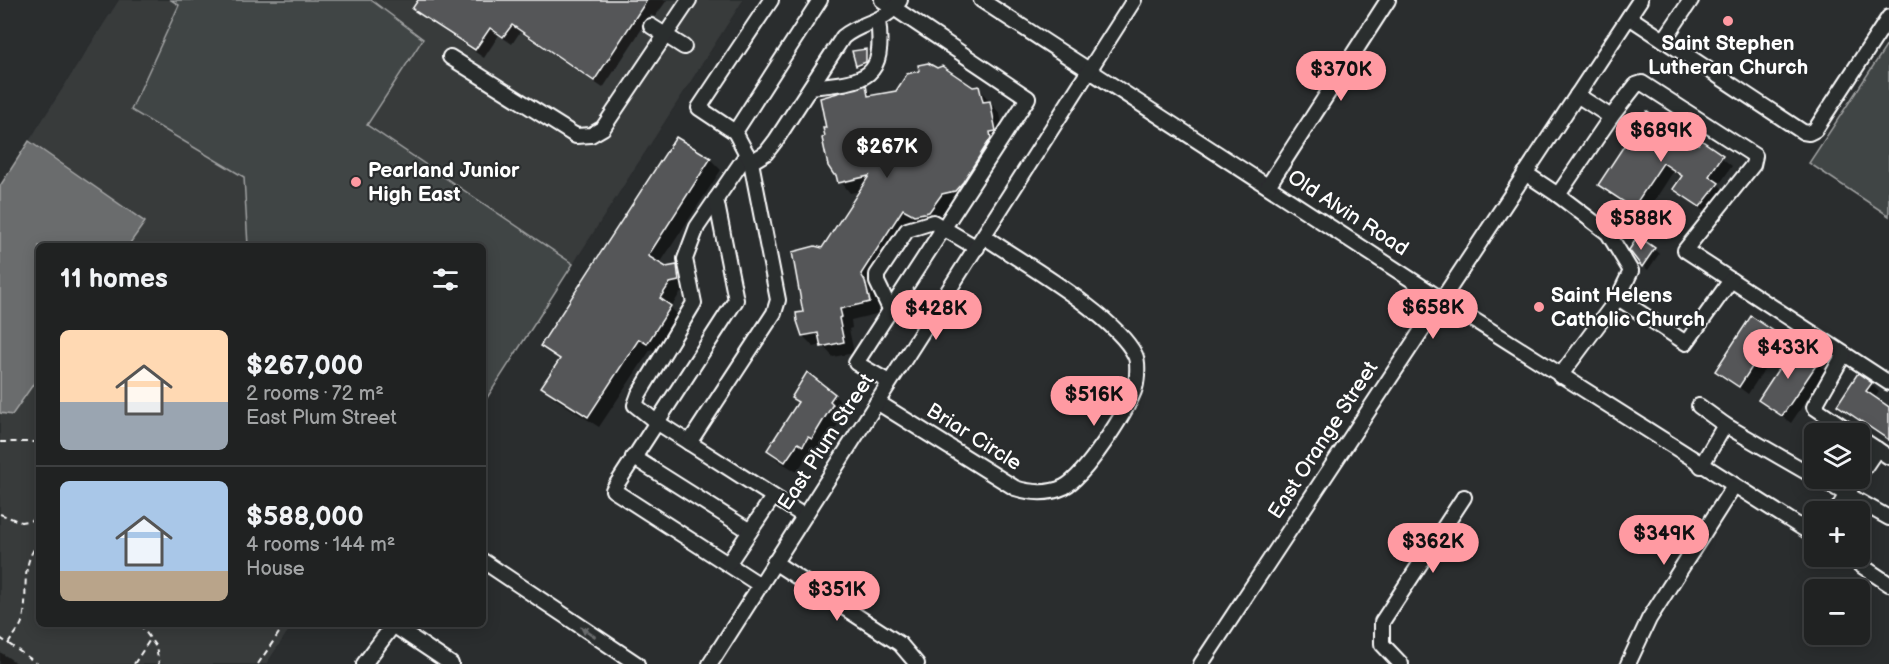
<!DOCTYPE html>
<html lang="en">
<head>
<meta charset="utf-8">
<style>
	:root { --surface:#202222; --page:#2d2f2f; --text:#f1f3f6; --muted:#a2a4a5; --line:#3d3f40; --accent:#ff9aa2 }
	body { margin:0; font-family:"Balsamiq Sans",sans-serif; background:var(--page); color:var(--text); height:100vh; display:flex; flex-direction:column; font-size:22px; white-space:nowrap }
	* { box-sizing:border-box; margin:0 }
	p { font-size:20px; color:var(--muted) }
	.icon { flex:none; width:33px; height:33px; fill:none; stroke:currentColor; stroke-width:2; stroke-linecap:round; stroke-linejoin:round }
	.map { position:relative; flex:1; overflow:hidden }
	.side { position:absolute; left:36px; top:243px; width:450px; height:384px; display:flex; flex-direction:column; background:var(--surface); border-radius:9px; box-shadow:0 3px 15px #0003,0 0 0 2px var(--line) }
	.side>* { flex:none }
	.buttons { position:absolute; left:1804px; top:423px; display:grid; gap:12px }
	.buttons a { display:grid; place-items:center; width:66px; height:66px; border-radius:9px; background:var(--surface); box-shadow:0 3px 15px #0003,0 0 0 2px var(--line); font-size:30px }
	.price { position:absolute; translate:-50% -51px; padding:0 14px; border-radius:21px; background:var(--accent); color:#111; font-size:20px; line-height:39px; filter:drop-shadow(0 2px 3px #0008) }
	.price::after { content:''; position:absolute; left:50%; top:36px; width:18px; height:14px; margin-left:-9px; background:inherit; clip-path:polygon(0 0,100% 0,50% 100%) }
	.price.on { background:#222; color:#fff }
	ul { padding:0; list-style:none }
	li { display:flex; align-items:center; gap:18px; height:150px; padding:0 24px }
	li+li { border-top:2px solid var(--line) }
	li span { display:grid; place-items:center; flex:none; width:168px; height:120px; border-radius:9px; color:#555 }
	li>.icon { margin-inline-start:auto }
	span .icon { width:72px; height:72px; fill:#fffc; stroke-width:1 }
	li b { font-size:26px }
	h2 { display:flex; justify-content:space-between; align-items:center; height:72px; padding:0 24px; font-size:26px }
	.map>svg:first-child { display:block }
	.built { fill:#373a3b }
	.green { fill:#414445; stroke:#a0a2a2; stroke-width:1.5 }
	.water { fill:#6a6c6d; stroke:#a6a7a7; stroke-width:1.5 }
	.shadow { fill:#0007 }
	.building { fill:#555758; stroke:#fff; stroke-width:1.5 }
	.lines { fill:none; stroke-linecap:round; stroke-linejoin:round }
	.minor-casing { stroke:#fff; stroke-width:18 }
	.path { stroke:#fff; stroke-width:2; stroke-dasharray:6 4.5; stroke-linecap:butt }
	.minor { stroke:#2a2d2e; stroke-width:14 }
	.oneway { fill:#6a6c6d }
	.poi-dot { fill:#ff9aa2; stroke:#2a2d2e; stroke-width:2 }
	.labels { text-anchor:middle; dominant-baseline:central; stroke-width:4.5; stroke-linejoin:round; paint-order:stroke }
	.poi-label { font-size:21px; font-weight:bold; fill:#fff; stroke:#2a2d2e; text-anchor:start }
	.street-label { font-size:21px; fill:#fff; stroke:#2a2d2e }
</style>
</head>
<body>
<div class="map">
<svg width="1889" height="664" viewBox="0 0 1889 664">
	<rect width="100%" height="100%" fill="#2a2d2e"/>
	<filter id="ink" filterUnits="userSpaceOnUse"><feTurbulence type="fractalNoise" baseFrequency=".0167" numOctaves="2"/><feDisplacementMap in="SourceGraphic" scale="12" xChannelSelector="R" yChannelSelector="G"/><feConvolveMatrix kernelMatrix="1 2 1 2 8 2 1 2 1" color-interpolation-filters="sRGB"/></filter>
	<g filter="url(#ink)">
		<!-- built -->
		<g class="built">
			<polygon points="119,0 743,0 483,404 483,246 128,246 145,222 29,141"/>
			<polygon points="39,376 39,624 293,624 266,664 0,664 0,413 12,415"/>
		</g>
		<!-- green -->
		<g class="green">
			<polygon points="171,0 371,0 423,39 367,125 573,264 483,404 483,246 248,246 244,177 131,110 179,5"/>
			<polygon points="1889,42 1889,216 1809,163"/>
		</g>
		<!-- water -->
		<polygon class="water" points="29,141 145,222 128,246 39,246 39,376 12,415 0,413 0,186"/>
		<!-- shadow -->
		<g class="shadow">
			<polygon points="420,0 667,0 655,17 651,15 603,88 520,32 512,44 499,35 484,58 423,17 414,9"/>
			<polygon points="866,51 869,61 867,65 859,67 857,65"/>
			<polygon points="865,87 875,97 978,87 1000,114 1006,141 940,223 926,226 915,219 871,286 876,293 880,313 851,320 852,328 849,329 854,353 833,357 822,345 814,347 803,336 805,313 823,249 861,191 850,193 835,174"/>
			<polygon points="677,139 710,159 721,170 659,265 666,269 676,267 687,278 689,292 680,293 671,308 681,318 658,353 651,349 599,427 554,398 543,387 560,361 542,346"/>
			<polygon points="1702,142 1732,166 1719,185 1728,194 1710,216 1675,189 1683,178 1673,172 1644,217 1610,195 1600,185 1699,146"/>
			<polygon points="1654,249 1659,254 1648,270 1643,266"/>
			<polygon points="1752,318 1783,341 1748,394 1717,371"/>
			<polygon points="1818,362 1826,371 1791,423 1760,400"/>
			<polygon points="1871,384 1879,392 1874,399 1889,408 1889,441 1839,405"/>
			<polygon points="834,395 845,406 840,413 843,416 823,449 819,447 814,456 809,453 797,472 779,461 768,450 799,403 793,397"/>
			<polygon points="0,652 18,664 0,664"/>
		</g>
		<!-- building -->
		<g class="building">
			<polygon points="418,0 647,0 594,81 512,25 503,37 490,28 475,50 412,9"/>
			<polygon points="866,49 866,62 856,66 852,51"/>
			<polygon points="928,63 937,68 942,66 973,87 979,86 983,102 990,101 996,131 990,132 991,138 963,182 955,191 942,194 929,212 914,215 903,209 861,274 865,281 870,302 840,309 842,317 839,318 844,342 821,347 818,333 802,336 797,321 796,313 803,312 792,252 815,246 822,248 869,176 838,183 836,175 834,175 828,166 822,138 825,136 823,128 826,128 820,98 866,85 868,96 896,91 907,74 919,71 918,65"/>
			<polygon points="1647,111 1698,144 1701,140 1723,155 1709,176 1719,183 1700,207 1673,189 1682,176 1663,163 1633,208 1598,185"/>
			<polygon points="676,137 711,158 648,256 666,267 677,265 679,281 670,283 660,298 671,306 647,344 639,339 588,417 541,387 560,359 540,346"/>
			<polygon points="1638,236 1655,248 1642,267 1629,250"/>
			<polygon points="1751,316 1775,332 1739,387 1715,371"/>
			<polygon points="1794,345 1819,361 1782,416 1758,400"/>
			<polygon points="807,372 835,394 830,401 833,404 812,439 808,437 803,446 798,443 785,462 767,450 798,402 791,398"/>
			<polygon points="1858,373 1872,383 1866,391 1889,407 1889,440 1837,405"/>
		</g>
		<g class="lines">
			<defs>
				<g id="minor">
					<polyline points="882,0 1028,98 856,363 889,382"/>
					<polyline points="981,0 1441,299 1815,536"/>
					<polyline points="1629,17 1803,132 1809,133 1815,130 1889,17"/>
					<polyline points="651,26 684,47"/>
					<polyline points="1664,40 1691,0"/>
					<polyline points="450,57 576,136 591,135 603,128 689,0"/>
					<path d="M811 87C863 81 886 82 878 20"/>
					<polyline points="1611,117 1636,85 1642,83 1755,156 1753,165 1685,250 1889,383"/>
					<polyline points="735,132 820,0"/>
					<polyline points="747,154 697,227 685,259 694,303 639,394 635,405 655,421 804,516"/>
					<path d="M751 162 766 153 776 140 843 37C864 20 885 24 900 0"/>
					<polyline points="1525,173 1558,195 1611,117 1577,95"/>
					<polyline points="1268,186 1388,0"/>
					<polyline points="1558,195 1608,233 1631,271 1618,298 1686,343 1731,280"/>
					<polyline points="716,199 736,300 613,490 760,585"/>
					<polyline points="890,309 877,282 877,275 907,230 933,222 977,248"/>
					<polyline points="1844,354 1814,407 1854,434"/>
					<polyline points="1560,376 1618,298"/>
					<path d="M877 402 1015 488C1031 493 1047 495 1064 487 1085 476 1125 414 1134 391 1137 384 1139 363 1135 355 1115 315 1024 264 985 237"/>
					<polyline points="1699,406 1725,425"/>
					<polyline points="1860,438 1889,457"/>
					<polyline points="689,443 774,313 778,300 751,162 735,132 699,108 771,0"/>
					<polyline points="633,457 750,531"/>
					<polyline points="1701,466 1725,425 1815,477"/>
					<polyline points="1860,474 1877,449"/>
					<polyline points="1818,478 1889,518"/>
					<polyline points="1836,512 1857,478"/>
					<polyline points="1847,556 1889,584"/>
					<polyline points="483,561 637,664"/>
					<polyline points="774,562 900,644 917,664"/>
					<polyline points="728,564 773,497"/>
					<polyline points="393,625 451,664"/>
					<polyline points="364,664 394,624"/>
					<polyline points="710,664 1134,0"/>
					<polyline points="1201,664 1640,0"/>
					<polyline points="1401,664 1382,644 1382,622 1464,497"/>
					<polyline points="1628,664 1649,619 1733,487"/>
				</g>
			</defs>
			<!-- minor casing -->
			<use href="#minor" class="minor-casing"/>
			<!-- path -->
			<g class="path">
				<polyline points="0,442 39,442"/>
				<polyline points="0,514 21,522 39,519"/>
				<polyline points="140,624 156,647 159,664"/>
				<polyline points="0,638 38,664"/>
				<path d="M8 644C13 636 21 628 23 619 29 593 19 566 39 542"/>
				<polyline points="134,664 151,638"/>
				<polyline points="258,664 285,624"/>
			</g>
			<!-- minor -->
			<use href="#minor" class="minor"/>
		</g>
		<!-- one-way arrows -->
		<defs><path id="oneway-solid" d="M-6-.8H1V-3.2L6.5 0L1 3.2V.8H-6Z" transform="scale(1.5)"/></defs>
		<use class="oneway" href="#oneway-solid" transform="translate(588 632) rotate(-146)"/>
	</g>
	<!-- markers -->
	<g class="poi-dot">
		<circle cx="1728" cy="21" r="6"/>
		<circle cx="356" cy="182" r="6"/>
		<circle cx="1539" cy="307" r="6"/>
	</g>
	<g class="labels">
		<!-- poi labels -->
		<g class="poi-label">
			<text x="1728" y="43" text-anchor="middle">Saint Stephen<tspan x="1728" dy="24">Lutheran Church</tspan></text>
			<text x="368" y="170">Pearland Junior<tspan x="368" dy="24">High East</tspan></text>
			<text x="1551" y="295">Saint Helens<tspan x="1551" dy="24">Catholic Church</tspan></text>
		</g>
		<!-- street labels -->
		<g class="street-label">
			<text transform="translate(1348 213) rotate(33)">Old Alvin Road</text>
			<text transform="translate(974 437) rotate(32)">Briar Circle</text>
			<text transform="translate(1323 440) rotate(-57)">East Orange Street</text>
			<text transform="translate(826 442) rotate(-57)">East Plum Street</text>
		</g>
	</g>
</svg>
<div class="buttons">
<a><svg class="icon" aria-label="layers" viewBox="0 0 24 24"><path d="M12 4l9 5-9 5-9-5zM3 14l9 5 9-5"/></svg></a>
<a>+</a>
<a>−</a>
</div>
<b class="price" style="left:1341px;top:102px">$370K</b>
<b class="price" style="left:1661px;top:163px">$689K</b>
<b class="price on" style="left:887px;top:179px">$267K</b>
<b class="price" style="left:1641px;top:251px">$588K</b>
<b class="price" style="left:1433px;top:340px">$658K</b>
<b class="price" style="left:936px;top:341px">$428K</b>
<b class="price" style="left:1788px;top:380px">$433K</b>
<b class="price" style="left:1094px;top:427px">$516K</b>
<b class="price" style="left:1664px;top:566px">$349K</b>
<b class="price" style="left:1433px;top:574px">$362K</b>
<b class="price" style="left:837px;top:622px">$351K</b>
<section class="side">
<h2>11 homes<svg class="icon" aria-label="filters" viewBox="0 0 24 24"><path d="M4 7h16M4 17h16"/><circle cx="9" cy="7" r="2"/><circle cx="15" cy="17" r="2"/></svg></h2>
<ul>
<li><span style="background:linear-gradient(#ffd9b3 60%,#9aa5b1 0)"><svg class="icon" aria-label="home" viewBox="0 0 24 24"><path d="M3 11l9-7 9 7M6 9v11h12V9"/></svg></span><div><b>$267,000</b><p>2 rooms · 72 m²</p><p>East Plum Street</p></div></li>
<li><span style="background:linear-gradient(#a9c7e8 75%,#b9a48a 0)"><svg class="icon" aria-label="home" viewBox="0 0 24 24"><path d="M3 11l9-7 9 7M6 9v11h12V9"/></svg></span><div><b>$588,000</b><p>4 rooms · 144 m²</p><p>House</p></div></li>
</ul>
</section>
</div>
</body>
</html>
